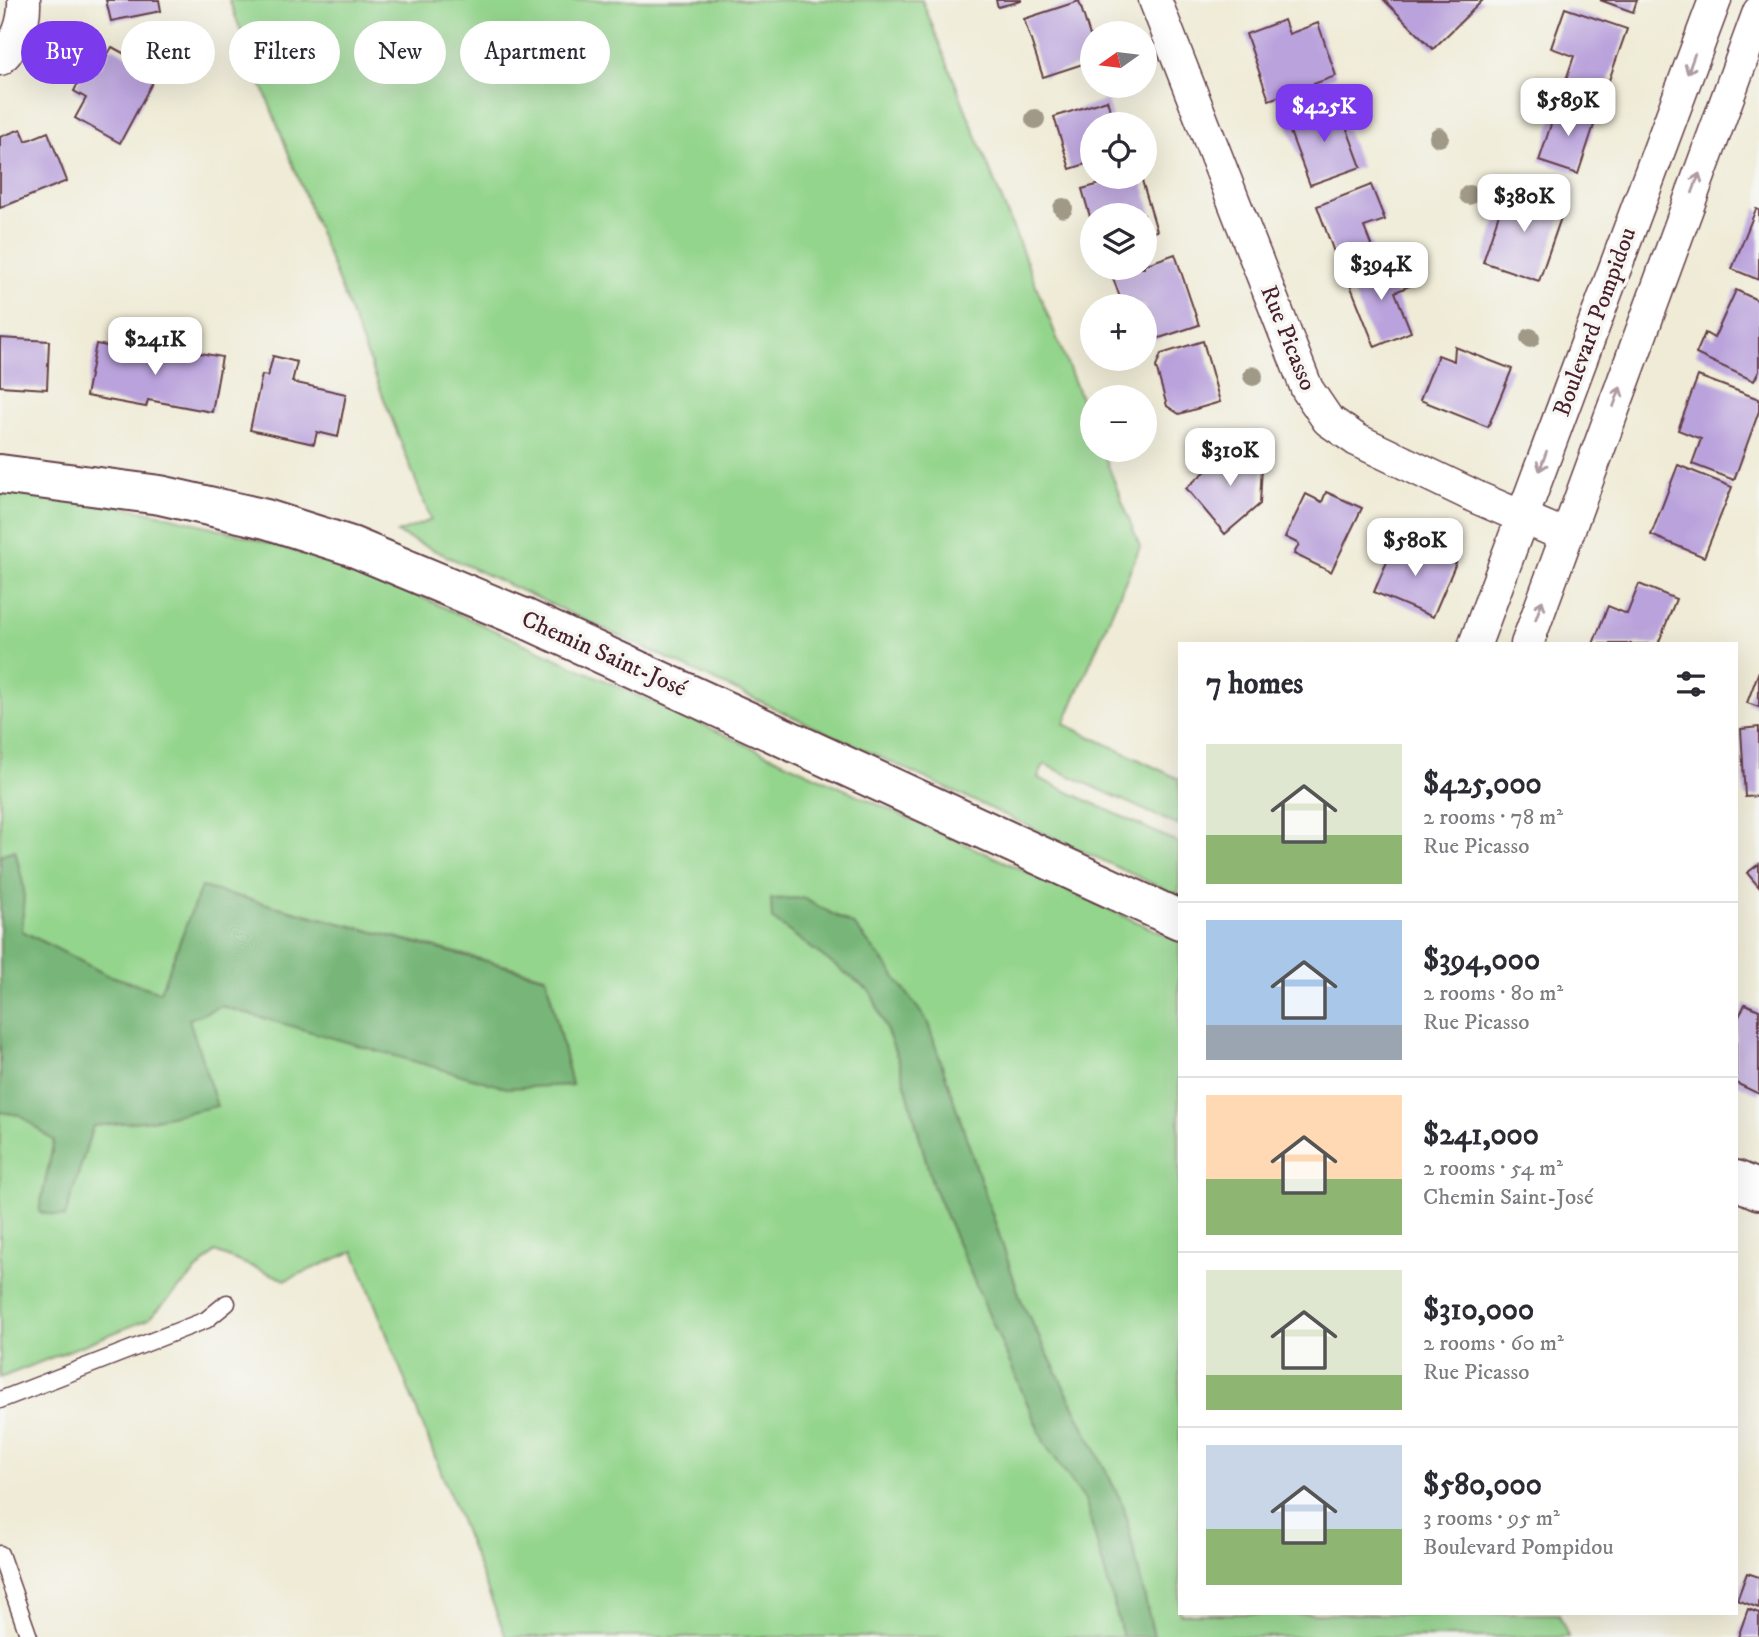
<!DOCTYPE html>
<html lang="en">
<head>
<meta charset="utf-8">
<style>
	:root { --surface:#fff; --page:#f7f7f7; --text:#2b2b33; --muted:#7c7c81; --line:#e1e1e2; --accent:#7c3aed }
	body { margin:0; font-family:"IM FELL DW Pica",serif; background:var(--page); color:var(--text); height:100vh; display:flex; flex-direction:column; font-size:26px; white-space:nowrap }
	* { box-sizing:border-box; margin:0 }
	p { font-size:23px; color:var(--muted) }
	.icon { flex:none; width:38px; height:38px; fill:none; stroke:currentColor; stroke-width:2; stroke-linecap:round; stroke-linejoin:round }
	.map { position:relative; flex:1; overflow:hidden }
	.sheet { position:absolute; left:1178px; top:642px; width:560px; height:973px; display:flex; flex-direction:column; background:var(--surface); border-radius:0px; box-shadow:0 7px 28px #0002 }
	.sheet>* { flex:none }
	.top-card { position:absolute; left:21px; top:21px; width:665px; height:63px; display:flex; gap:14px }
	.needle { width:46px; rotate:256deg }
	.tools { position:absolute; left:1080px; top:21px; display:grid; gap:14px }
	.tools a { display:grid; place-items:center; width:77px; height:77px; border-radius:50%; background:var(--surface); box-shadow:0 7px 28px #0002; font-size:35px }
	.price { position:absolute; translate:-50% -60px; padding:0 16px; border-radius:14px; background:#fff; color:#222; font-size:23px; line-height:46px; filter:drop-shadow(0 2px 4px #0008) }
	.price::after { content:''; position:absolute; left:50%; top:42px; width:21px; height:16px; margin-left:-10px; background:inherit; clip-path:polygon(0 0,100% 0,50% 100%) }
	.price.active { background:var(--accent); color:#fff }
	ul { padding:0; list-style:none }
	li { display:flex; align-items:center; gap:21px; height:175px; padding:0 28px }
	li+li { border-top:2px solid var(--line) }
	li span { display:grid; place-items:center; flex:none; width:196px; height:140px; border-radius:0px; color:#555 }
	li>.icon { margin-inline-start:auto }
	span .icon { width:84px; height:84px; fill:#fffc; stroke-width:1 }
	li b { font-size:30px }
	h2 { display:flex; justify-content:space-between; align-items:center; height:84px; padding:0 28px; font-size:30px }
	.chip { padding:0 24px; border-radius:32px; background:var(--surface); box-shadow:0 7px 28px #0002; font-size:24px; line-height:63px }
	.chip.active { background:var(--accent); color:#fff }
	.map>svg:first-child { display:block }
	.green { fill:#94d58d; stroke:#6f7a5c; stroke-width:2 }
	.forest { fill:#77b678; stroke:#606a52; stroke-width:2 }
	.building { fill:#baa2dc }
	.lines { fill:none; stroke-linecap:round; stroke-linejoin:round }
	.service-casing { stroke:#633e45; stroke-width:19 }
	.minor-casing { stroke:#633e45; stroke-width:35 }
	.tertiary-casing { stroke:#633e45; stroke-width:42 }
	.service { stroke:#fff; stroke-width:16 }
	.minor { stroke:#fff; stroke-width:32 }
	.tertiary { stroke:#fff; stroke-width:38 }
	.tree { fill:#a09988 }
	.oneway { stroke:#ae9aa0 }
	.labels { text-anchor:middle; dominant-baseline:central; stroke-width:7; stroke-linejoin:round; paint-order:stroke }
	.street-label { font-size:24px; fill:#4a1f2b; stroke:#f6f6f2 }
</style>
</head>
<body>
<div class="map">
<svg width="1759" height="1637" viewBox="0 0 1759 1637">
	<rect width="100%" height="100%" fill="#f6f6f2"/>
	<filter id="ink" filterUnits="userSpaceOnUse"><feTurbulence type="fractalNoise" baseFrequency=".0143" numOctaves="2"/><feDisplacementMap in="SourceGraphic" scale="14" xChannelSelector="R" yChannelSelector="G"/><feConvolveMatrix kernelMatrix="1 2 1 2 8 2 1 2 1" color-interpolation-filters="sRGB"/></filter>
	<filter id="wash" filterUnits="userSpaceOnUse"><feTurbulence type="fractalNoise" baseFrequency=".00686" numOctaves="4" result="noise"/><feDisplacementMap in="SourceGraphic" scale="28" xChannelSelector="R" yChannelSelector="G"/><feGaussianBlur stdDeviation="1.57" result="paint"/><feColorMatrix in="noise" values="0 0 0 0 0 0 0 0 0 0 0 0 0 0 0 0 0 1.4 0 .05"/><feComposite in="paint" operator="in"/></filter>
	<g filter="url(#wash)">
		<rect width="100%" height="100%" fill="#efebd6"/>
		<!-- green -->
		<g class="green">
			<polygon points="229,0 922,0 1092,426 1092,450 1102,450 1140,547 1064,724 1179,779 1179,826 1044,764 1038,778 1179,843 1179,896 397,533 431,520"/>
			<path d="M0 492C33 495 67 497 101 503 199 519 294 550 388 582L1179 941 1180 1614H1559L1568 1637H1154L1123 1505 1022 1303 927 1021 772 919 871 991 899 1061 933 1186 1045 1444 1085 1500 1123 1637H506L354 1251 286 1280 215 1252 149 1319 0 1378V1112L20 1115 54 1141 39 1212 65 1217 93 1125 151 1120 189 1019 221 1006 507 1087 572 1085 546 976 201 887 160 992 105 974 22 931 24 888 15 850 0 855Z"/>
		</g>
		<!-- forest -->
		<g class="forest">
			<polygon points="15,850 24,888 22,931 105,974 160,992 201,887 546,977 572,1085 507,1088 221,1006 189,1019 217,1106 151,1120 93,1126 65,1217 39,1212 54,1141 20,1115 0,1112 0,855"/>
			<polygon points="803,898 855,926 886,964 927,1021 1022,1303 1123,1505 1154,1637 1123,1637 1085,1500 1045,1444 933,1186 899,1061 871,992 772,919 771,899"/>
		</g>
		<g id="blocks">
			<!-- building -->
			<g class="building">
				<polygon points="106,0 159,0 161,11 111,21"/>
				<polygon points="996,0 1021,0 1021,1 998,7"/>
				<polygon points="1384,0 1483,0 1433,49"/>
				<polygon points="1600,0 1637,0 1633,12"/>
				<polygon points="1079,1 1092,42 1092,61 1043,77 1024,19"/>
				<polygon points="1565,8 1627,29 1602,100 1564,86 1574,56 1551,48"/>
				<polygon points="1284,20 1289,34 1318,23 1336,76 1269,100 1246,34"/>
				<polygon points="112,47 158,72 120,143 75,118 86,98 74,91 85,69 89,62 100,68"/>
				<polygon points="1107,100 1114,124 1092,124 1092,162 1070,169 1054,117"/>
				<polygon points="1337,102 1361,167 1310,185 1286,121"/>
				<polygon points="1558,103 1597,116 1578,174 1539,161"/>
				<polygon points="21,129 26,141 48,132 67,181 0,208 0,137"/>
				<polygon points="1126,177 1141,177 1157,231 1144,234 1144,215 1092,215 1091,220 1082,189"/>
				<polygon points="1371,185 1385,220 1364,227 1373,250 1338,263 1317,206"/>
				<polygon points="1508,186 1565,206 1539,281 1483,262"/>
				<polygon points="1756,209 1759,210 1759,280 1732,269"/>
				<polygon points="1175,254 1199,325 1144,343 1144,306 1123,306 1112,275 1135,268 1144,268 1144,265"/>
				<polygon points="1384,262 1388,274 1405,267 1412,285 1395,292 1411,332 1375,347 1347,277"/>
				<polygon points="1736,290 1759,301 1759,371 1754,381 1696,354 1705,333 1714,338"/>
				<polygon points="0,338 49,341 47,389 0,386"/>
				<polygon points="1203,341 1220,402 1179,414 1167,406 1156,367 1161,354"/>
				<polygon points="96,344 156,355 158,345 222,357 212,412 148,400 146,407 86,396"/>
				<polygon points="1455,347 1512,369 1488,427 1420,400 1438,355 1454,361"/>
				<polygon points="273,356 297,362 292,382 346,394 338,437 317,432 314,444 250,430 262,375 268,376"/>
				<polygon points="1698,376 1759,399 1759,411 1734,480 1692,464 1701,439 1678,430"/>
				<polygon points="1241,441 1262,465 1260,504 1225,534 1186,488"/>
				<polygon points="1678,465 1732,487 1704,557 1651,535"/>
				<polygon points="1326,492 1362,508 1331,572 1294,554 1299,544 1285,537 1306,494 1322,502"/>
				<polygon points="1397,538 1456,563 1433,617 1374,592"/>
				<polygon points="1639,584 1676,599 1658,644 1593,644 1608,606 1627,614"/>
				<polygon points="1759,671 1759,707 1747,703"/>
				<polygon points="1759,727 1759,796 1745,797 1741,729"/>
				<polygon points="1759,864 1759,887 1747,873"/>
				<polygon points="1745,1004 1759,1010 1759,1094 1736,1083 1736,1023"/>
				<polygon points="1747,1573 1759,1577 1759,1608 1737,1600"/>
				<polygon points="1748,1609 1759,1613 1759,1637 1738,1637"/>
			</g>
		</g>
	</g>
	<g filter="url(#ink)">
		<use href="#blocks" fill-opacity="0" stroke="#633e45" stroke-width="2"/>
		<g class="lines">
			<defs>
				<g id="service">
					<polyline points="0,1400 206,1320 227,1303"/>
					<polyline points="0,1554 29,1637"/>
				</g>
				<g id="minor">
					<polyline points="1155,0 1307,389 1328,420 1357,440 1478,498 1566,536"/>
					<path d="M0 59C17 43 25 23 24 0"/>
					<polyline points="1475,644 1715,0"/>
					<polyline points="1527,644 1759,12"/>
				</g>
				<g id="tertiary">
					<polyline points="0,474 160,495 266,519 351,546 526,619 1180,920"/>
					<polyline points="1736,1180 1759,1190"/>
				</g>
			</defs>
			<!-- service casing -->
			<use href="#service" class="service-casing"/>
			<!-- minor casing -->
			<use href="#minor" class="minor-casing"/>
			<!-- tertiary casing -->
			<use href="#tertiary" class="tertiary-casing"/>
			<!-- service -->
			<use href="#service" class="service"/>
			<!-- minor -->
			<use href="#minor" class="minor"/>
			<!-- tertiary -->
			<use href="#tertiary" class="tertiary"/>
		</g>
		<!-- trees -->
		<g class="tree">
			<circle cx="1035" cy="119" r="10"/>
			<circle cx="1439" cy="137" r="10"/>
			<circle cx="1469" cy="195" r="10"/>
			<circle cx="1063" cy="208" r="10"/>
			<circle cx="1530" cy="338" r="10"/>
			<circle cx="1253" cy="376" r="10"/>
		</g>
		<!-- one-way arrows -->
		<defs><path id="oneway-shaft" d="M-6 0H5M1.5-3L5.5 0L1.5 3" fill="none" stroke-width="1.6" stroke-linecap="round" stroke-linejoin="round" transform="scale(1.75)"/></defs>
		<g class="oneway">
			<use href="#oneway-shaft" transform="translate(1691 64) rotate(110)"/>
			<use href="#oneway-shaft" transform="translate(1696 183) rotate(-70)"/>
			<use href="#oneway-shaft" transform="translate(1617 397) rotate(-70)"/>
			<use href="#oneway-shaft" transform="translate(1543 461) rotate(110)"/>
			<use href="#oneway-shaft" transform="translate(1539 610) rotate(-70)"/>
		</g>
	</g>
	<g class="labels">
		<!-- street labels -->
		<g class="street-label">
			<text transform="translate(1595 322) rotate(-70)">Boulevard Pompidou</text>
			<text transform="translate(1288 338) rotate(68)">Rue Picasso</text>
			<text transform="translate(604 654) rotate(24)">Chemin Saint-José</text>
		</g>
	</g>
</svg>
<div class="tools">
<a><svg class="needle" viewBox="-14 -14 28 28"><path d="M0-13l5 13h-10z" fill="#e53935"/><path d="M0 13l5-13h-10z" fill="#7c7c81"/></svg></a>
<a><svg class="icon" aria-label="locate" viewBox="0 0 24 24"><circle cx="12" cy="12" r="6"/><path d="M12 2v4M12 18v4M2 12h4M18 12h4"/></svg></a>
<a><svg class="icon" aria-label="layers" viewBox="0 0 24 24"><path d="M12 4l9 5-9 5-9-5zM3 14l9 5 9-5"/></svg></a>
<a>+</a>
<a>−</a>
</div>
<b class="price" style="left:1568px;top:138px">$589K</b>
<b class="price active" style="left:1324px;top:144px">$425K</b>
<b class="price" style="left:1524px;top:234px">$380K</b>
<b class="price" style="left:1381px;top:302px">$394K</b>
<b class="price" style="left:155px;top:377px">$241K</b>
<b class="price" style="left:1230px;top:488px">$310K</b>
<b class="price" style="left:1415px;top:578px">$580K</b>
<div class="top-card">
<a class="chip active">Buy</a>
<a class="chip">Rent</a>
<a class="chip">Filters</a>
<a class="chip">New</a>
<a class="chip">Apartment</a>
</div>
<section class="sheet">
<h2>7 homes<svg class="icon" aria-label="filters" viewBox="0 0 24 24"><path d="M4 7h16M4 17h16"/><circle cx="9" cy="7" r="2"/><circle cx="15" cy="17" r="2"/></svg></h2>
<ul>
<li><span style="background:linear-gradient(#dfe7d0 65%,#8fb573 0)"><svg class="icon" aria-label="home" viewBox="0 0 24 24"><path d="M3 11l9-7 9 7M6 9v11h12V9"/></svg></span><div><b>$425,000</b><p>2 rooms · 78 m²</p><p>Rue Picasso</p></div></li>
<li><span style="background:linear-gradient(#a9c7e8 75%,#9aa5b1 0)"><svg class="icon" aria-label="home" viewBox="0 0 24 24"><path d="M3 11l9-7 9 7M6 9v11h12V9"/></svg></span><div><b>$394,000</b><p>2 rooms · 80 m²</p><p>Rue Picasso</p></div></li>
<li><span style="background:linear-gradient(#ffd9b3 60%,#8fb573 0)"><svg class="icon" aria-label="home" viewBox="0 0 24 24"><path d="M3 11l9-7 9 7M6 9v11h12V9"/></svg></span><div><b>$241,000</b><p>2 rooms · 54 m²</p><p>Chemin Saint-José</p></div></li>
<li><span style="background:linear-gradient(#dfe7d0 75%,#8fb573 0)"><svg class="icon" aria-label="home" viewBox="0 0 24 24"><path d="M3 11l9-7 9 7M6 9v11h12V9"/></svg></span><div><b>$310,000</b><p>2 rooms · 60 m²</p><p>Rue Picasso</p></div></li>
<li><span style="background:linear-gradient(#c9d6e8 60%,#8fb573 0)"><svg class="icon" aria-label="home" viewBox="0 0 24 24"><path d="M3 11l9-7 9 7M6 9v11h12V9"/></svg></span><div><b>$580,000</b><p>3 rooms · 95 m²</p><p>Boulevard Pompidou</p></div></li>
</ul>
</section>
</div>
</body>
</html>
